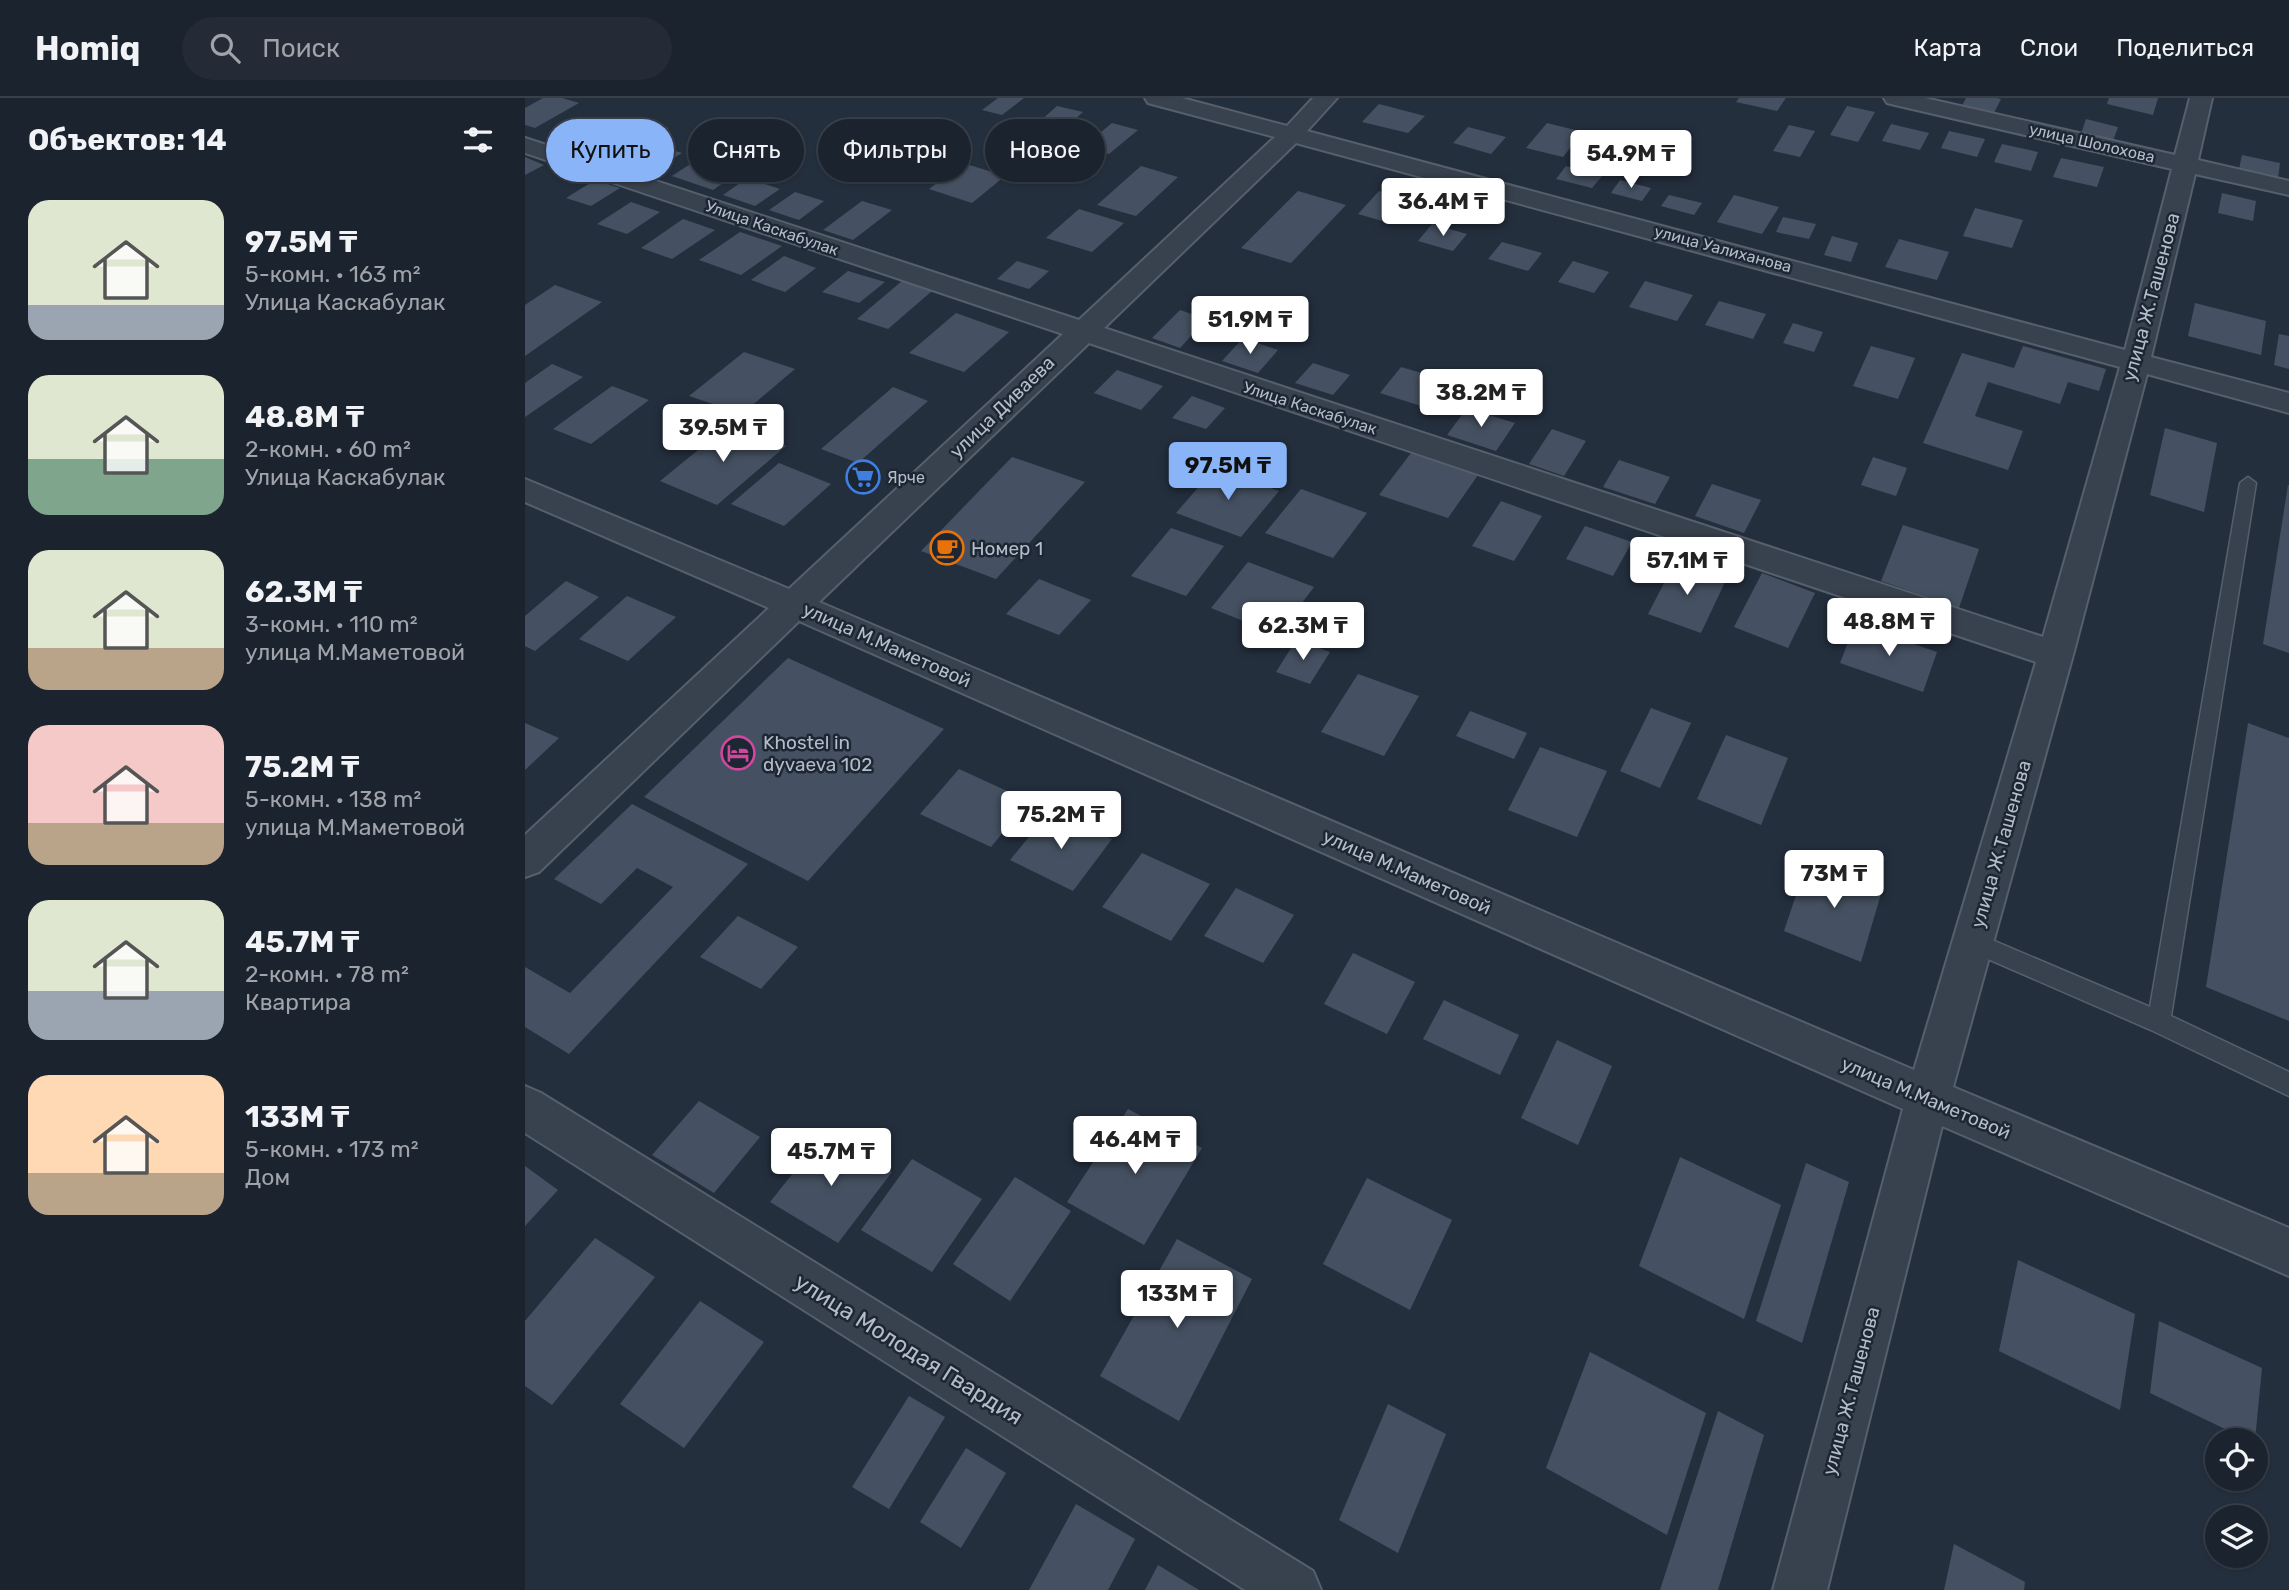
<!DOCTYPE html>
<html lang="ru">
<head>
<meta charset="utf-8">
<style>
	:root { --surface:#1b232e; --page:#242b36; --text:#f1f3f6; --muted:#a0a4aa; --line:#39404a; --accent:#8ab4f8 }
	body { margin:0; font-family:Rubik,sans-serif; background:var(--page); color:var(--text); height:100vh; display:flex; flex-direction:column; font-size:26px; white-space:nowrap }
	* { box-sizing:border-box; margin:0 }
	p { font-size:23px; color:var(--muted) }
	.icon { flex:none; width:38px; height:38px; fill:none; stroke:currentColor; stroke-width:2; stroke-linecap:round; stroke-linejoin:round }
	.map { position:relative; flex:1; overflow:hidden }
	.drawer { display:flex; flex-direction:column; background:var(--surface); width:525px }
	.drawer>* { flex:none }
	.hud { position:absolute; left:21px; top:21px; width:665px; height:63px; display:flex; gap:14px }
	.fabs { position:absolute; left:1680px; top:1330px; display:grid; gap:14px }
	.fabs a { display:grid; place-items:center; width:63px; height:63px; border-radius:50%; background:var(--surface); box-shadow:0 2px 5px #0004,0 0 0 2px var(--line); font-size:35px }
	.price { position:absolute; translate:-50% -60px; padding:0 16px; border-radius:7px; background:#fff; color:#222; font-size:23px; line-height:46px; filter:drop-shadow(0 2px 4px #0008) }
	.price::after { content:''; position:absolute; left:50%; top:42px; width:21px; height:16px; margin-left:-10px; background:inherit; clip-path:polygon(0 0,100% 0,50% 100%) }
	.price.selected { background:var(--accent); color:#111 }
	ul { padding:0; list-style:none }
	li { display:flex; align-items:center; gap:21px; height:175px; padding:0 28px }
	li span { display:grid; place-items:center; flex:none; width:196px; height:140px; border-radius:21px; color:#555 }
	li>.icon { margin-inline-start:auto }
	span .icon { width:84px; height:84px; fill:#fffc; stroke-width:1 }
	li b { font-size:30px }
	h2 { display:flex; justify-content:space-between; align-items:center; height:84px; padding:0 28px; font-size:30px }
	.chip { padding:0 24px; border-radius:32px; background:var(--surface); box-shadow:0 2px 5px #0004,0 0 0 2px var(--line); font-size:24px; line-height:63px }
	.chip.selected { background:var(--accent); color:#111 }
	header { display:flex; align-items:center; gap:42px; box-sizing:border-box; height:98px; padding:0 35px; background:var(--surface); border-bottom:2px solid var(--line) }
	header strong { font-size:33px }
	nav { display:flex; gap:38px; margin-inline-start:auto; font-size:24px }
	.search { width:490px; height:63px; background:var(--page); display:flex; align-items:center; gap:18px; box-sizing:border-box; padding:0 24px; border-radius:38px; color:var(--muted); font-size:26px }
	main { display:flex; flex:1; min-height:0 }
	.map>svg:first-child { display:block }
	.building { fill:#455162 }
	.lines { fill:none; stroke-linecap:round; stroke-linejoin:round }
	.service-casing { stroke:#565f6c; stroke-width:3 }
	.minor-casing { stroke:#565f6c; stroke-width:4 }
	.service { fill:#38414e; fill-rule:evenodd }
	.minor { fill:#38414e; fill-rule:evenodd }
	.labels { text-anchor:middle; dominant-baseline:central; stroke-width:5; stroke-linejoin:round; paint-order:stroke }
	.far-street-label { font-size:16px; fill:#b4bcc9; stroke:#1d2633 }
	.far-poi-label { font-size:16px; fill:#b4bcc9; stroke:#1d2633; text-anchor:start }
	.street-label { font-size:19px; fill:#b4bcc9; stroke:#1d2633 }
	.poi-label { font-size:19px; fill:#b4bcc9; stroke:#1d2633; text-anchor:start }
	.near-street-label { font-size:23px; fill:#b4bcc9; stroke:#1d2633 }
</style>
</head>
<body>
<header>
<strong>Homiq</strong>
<div class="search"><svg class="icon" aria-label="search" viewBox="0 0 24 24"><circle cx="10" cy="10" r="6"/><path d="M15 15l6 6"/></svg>Поиск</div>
<nav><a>Карта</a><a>Слои</a><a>Поделиться</a></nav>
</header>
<main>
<section class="drawer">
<h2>Объектов: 14<svg class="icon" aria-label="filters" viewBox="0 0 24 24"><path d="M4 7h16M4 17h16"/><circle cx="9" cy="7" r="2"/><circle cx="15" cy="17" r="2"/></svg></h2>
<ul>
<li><span style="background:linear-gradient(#dfe7d0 75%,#9aa5b1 0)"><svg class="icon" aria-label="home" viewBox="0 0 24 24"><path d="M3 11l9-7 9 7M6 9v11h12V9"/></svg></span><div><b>97.5M ₸</b><p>5-комн. · 163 m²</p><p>Улица Каскабулак</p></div></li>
<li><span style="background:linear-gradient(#dfe7d0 60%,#7fa58c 0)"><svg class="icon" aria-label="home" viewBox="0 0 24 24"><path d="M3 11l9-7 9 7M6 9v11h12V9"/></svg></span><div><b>48.8M ₸</b><p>2-комн. · 60 m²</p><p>Улица Каскабулак</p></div></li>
<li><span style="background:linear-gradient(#dfe7d0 70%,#b9a48a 0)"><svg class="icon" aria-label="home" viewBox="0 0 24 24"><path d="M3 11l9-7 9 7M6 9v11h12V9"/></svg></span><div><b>62.3M ₸</b><p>3-комн. · 110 m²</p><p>улица М.Маметовой</p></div></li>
<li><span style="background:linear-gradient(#f6c9c9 70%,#b9a48a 0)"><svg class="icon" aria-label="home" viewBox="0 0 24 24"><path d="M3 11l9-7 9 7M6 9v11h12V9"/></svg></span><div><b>75.2M ₸</b><p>5-комн. · 138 m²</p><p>улица М.Маметовой</p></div></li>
<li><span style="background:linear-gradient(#dfe7d0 65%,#9aa5b1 0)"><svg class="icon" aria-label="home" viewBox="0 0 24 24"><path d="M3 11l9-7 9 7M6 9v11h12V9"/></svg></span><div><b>45.7M ₸</b><p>2-комн. · 78 m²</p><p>Квартира</p></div></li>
<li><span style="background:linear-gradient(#ffd9b3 70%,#b9a48a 0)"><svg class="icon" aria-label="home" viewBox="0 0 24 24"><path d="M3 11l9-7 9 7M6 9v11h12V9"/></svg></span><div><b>133M ₸</b><p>5-комн. · 173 m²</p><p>Дом</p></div></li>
</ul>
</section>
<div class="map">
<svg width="1764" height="1492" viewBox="0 0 1764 1492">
	<rect width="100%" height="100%" fill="#242f3e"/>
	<!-- building -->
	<g class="building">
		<polygon points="18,0 37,0 54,5 10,30 0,27 0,10"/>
		<polygon points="473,0 499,0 477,17 457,12"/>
		<polygon points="1214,0 1261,0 1252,13 1211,4"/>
		<polygon points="1441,0 1472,0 1476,1 1469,15 1437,8"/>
		<polygon points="1584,0 1633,0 1628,17 1582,6"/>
		<polygon points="854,6 900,18 883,35 837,24"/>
		<polygon points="532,8 558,14 540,30 514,24"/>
		<polygon points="1322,8 1350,14 1333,44 1305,37"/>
		<polygon points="112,20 144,30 107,53 75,43"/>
		<polygon points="1561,21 1593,29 1588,43 1556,36"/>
		<polygon points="587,25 613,32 584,56 558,49"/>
		<polygon points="1022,25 1058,34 1038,59 1001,50"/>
		<polygon points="1366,26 1404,35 1395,52 1357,43"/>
		<polygon points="1264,27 1290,33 1275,59 1248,53"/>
		<polygon points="943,29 981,39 966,56 928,45"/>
		<polygon points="1424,33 1460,41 1452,59 1416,50"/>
		<polygon points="128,46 157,55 127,73 99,64"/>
		<polygon points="1477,46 1513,54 1506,73 1469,64"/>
		<polygon points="1717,57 1755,65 1753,80 1714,71"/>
		<polygon points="0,59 19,67 0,77"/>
		<polygon points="1536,60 1579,69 1572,89 1528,79"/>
		<polygon points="170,63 211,76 188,92 147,78"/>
		<polygon points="438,65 480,78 447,105 404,91"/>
		<polygon points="616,68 653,79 611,118 572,107"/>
		<polygon points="1041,68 1077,78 1067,90 1031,81"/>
		<polygon points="222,80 255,91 230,108 198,97"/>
		<polygon points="70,82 95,90 66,108 41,100"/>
		<polygon points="1095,82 1126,90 1117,103 1086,95"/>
		<polygon points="773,93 821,107 766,165 716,150"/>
		<polygon points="854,93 878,100 857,123 833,116"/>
		<polygon points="270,94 299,103 274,122 244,112"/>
		<polygon points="1697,95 1731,103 1728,123 1693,115"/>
		<polygon points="1144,97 1177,105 1169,117 1136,108"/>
		<polygon points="1209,97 1254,109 1237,136 1192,124"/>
		<polygon points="337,103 367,112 328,142 298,132"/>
		<polygon points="106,104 135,114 102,136 72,126"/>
		<polygon points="1450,110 1498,122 1487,150 1438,138"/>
		<polygon points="554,111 599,125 567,154 521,140"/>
		<polygon points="1258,119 1291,126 1284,141 1251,134"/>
		<polygon points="158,121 190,132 147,161 116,150"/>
		<polygon points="907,126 942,136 928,153 893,143"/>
		<polygon points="215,134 257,148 216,177 174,162"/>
		<polygon points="1307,138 1333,145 1326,164 1299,157"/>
		<polygon points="1374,141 1424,154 1412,182 1360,169"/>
		<polygon points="977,144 1017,155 1003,173 963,161"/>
		<polygon points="259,158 291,170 260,194 226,182"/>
		<polygon points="492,163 524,173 504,191 472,181"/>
		<polygon points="1048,163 1084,174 1069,195 1033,184"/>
		<polygon points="323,173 360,184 334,205 297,194"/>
		<polygon points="377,183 407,193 363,231 332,221"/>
		<polygon points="1120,183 1168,197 1152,223 1104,209"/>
		<polygon points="30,187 77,204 0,258 0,207"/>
		<polygon points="1194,203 1241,216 1228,241 1180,227"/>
		<polygon points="1670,205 1741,223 1736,257 1663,238"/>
		<polygon points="655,212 682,221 655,250 627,240"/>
		<polygon points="431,215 484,234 439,274 384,255"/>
		<polygon points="1268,225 1298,234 1289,254 1258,245"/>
		<polygon points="1754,236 1764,238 1764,271 1749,267"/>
		<polygon points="718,240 753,252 733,275 697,263"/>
		<polygon points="1346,248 1390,260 1373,301 1328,288"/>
		<polygon points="1498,248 1581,271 1574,293 1543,284 1535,306 1463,284 1450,318 1498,333 1483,372 1398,345 1437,255 1489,270"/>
		<polygon points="219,254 270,271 217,316 164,298"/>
		<polygon points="788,265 825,277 808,297 770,285"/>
		<polygon points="27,266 58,279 0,319 0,285"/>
		<polygon points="876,269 917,281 896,308 855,295"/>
		<polygon points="592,272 638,288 616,312 569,295"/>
		<polygon points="87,288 124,302 66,346 28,331"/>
		<polygon points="368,289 403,303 333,365 296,351"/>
		<polygon points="667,298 700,310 681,331 647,320"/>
		<polygon points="942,310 990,325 971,353 922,337"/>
		<polygon points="205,326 261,348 192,407 135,383"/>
		<polygon points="1640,330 1692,345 1679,414 1625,397"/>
		<polygon points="1027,331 1061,343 1039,378 1004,366"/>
		<polygon points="886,355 953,377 923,420 854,397"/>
		<polygon points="487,359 560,384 471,481 396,453"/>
		<polygon points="1348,359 1382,370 1371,398 1336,387"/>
		<polygon points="1094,362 1145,379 1130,406 1078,389"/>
		<polygon points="254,365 306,386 259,428 206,406"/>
		<polygon points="690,370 754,393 716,439 651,415"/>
		<polygon points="1187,386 1236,402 1219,435 1170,418"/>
		<polygon points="1763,387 1764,387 1764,555 1738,546"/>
		<polygon points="776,391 842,415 808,460 740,435"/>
		<polygon points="976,403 1017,418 989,463 947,448"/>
		<polygon points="1378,427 1454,451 1434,510 1356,483"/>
		<polygon points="1060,428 1107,444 1088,478 1041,461"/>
		<polygon points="646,430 699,448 661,498 606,478"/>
		<polygon points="723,464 789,489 753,537 686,510"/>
		<polygon points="1150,464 1201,482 1176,535 1123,516"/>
		<polygon points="1237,475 1290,495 1263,550 1209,529"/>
		<polygon points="514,481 566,502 534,537 481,516"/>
		<polygon points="41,483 74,499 10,553 0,548 0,518"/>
		<polygon points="102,498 151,519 103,563 54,541"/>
		<polygon points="1330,526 1412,554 1398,594 1315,565"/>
		<polygon points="771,542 805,554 785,586 751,574"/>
		<polygon points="263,560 419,631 283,783 119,699"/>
		<polygon points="833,576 894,598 859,658 796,634"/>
		<polygon points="1126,610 1166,625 1135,690 1095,673"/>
		<polygon points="945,613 1002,635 989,661 931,638"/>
		<polygon points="0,625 34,640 0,672"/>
		<polygon points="1723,625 1764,640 1764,923 1681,889"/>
		<polygon points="1201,637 1263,660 1236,727 1172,701"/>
		<polygon points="1015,649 1082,673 1052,739 983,712"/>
		<polygon points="434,671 504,703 466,749 395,716"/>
		<polygon points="107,706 223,766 44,956 0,929 0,869 45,895 148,789 112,770 76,806 29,781"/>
		<polygon points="525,713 587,741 548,793 485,762"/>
		<polygon points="617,755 685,786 646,843 577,809"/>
		<polygon points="1283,761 1358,789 1336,864 1259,833"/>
		<polygon points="711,790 769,817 738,865 679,838"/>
		<polygon points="213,818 273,849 236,891 175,859"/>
		<polygon points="828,855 890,884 862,936 799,906"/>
		<polygon points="919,902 994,937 975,977 898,941"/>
		<polygon points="1032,942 1087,968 1053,1047 996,1020"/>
		<polygon points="174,1003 235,1039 189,1095 127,1057"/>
		<polygon points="603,1011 677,1050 619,1147 542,1104"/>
		<polygon points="300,1035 367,1074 313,1145 245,1104"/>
		<polygon points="1155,1059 1256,1107 1219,1221 1114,1168"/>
		<polygon points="387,1061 457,1101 407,1174 336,1132"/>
		<polygon points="1281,1065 1324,1084 1277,1245 1231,1223"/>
		<polygon points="0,1068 33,1092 0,1128"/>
		<polygon points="490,1079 546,1113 485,1203 428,1166"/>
		<polygon points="842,1080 927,1122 885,1212 798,1166"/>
		<polygon points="70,1140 130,1179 27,1307 0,1288 0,1223"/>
		<polygon points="652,1141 727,1181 654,1323 575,1278"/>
		<polygon points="1493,1162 1610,1216 1595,1312 1474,1253"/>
		<polygon points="175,1203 239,1244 159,1350 95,1306"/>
		<polygon points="1634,1223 1737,1270 1730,1342 1723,1342 1625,1295"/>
		<polygon points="1065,1254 1181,1315 1142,1437 1021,1370"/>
		<polygon points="384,1298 420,1319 364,1411 327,1389"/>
		<polygon points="863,1306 921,1336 873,1455 814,1422"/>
		<polygon points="1193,1313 1239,1337 1193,1492 1135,1492"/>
		<polygon points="441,1350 481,1375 436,1450 395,1424"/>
		<polygon points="551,1406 610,1441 583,1492 504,1492"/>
		<polygon points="1429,1446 1500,1484 1499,1492 1419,1492"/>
		<polygon points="633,1467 674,1492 620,1492"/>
	</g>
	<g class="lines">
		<defs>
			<polygon id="service" points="1723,379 1731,385 1646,918 1764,974 1764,998 1626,932 1440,851 1437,844 1440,837 1448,834 1625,909 1715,385"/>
			<g id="minor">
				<path d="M620 0H657L762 28 788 0H812L782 33 1600 252 1647 71 1370 7 1362 5 1359 0H1400L1650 57 1665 0H1687L1673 62 1764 83V97L1670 76 1626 259 1764 295V315L1622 276 1548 557 1428 989 1764 1130V1178L1417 1028 1302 1492H1248L1378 1011 274 523 14 774 0 779V737L244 510 0 404V381L264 491 538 236 0 55V40L554 222 750 39 623 5ZM771 45 1595 269 1518 539 579 230ZM564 245 1511 564 1389 972 294 504Z"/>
				<polygon points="0,988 16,995 788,1473 796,1492 720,1492 0,1035"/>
			</g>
		</defs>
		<!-- service casing -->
		<use href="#service" class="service-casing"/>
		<!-- minor casing -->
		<use href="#minor" class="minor-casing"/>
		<!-- service -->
		<use href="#service" class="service"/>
		<!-- minor -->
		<use href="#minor" class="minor"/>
	</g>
	<!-- icons -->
	<defs>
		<symbol id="supermarket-ring" viewBox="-11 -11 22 22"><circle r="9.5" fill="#1d2633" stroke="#3f7fe0" stroke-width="1.5"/><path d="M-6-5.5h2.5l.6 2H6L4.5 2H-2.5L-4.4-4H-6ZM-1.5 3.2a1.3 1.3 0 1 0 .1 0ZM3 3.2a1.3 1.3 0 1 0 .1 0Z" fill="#3f7fe0"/></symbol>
		<symbol id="cafe-ring" viewBox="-11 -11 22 22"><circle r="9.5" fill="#1d2633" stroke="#e8710a" stroke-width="1.5"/><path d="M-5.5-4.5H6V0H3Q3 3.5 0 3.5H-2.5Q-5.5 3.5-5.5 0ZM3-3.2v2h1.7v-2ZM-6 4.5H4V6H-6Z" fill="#e8710a"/></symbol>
		<symbol id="hotel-ring" viewBox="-11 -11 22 22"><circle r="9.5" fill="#1d2633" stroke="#d1479c" stroke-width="1.5"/><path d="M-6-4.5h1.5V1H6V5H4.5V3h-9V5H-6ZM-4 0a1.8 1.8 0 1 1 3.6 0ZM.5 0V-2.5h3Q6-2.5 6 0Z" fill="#d1479c"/></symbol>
	</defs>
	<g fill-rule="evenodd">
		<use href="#supermarket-ring" x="319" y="360" width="38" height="38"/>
		<use href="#cafe-ring" x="403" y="431" width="38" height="38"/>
		<use href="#hotel-ring" x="194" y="636" width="38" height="38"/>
	</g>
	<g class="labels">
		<!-- far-street labels -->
		<g class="far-street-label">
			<text transform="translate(1567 45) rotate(13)">улица Шолохова</text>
			<text transform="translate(247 130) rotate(19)">Улица Каскабулак</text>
			<text transform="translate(1198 151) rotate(15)">улица Уалиханова</text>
			<text transform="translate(785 310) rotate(18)">Улица Каскабулак</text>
		</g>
		<!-- far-poi labels -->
		<g class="far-poi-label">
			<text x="362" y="379">Ярче</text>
		</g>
		<!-- street labels -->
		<g class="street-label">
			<text transform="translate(1626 199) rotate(-75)">улица Ж.Ташенова</text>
			<text transform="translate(477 309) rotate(-44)">улица Диваева</text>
			<text transform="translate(362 547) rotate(24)">улица М.Маметовой</text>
			<text transform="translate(1476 746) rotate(-74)">улица Ж.Ташенова</text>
			<text transform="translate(882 774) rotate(24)">улица М.Маметовой</text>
			<text transform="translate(1401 1000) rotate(23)">улица М.Маметовой</text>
			<text transform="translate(1326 1293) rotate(-75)">улица Ж.Ташенова</text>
		</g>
		<!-- poi labels -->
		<g class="poi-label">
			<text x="446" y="450">Номер 1</text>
			<text x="238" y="644">Khostel in<tspan x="238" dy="22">dyvaeva 102</tspan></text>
		</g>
		<!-- near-street labels -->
		<g class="near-street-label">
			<text transform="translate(384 1251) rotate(32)">улица Молодая Гвардия</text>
		</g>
	</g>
</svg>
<div class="fabs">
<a><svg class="icon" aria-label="locate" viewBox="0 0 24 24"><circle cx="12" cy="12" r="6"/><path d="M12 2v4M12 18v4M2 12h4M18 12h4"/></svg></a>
<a><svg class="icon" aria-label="layers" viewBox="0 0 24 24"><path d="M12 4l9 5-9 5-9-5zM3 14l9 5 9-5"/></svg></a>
</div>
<b class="price" style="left:1106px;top:92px">54.9M ₸</b>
<b class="price" style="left:918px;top:140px">36.4M ₸</b>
<b class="price" style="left:725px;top:258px">51.9M ₸</b>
<b class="price" style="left:956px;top:331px">38.2M ₸</b>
<b class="price" style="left:198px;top:366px">39.5M ₸</b>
<b class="price selected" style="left:703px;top:404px">97.5M ₸</b>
<b class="price" style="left:1162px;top:499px">57.1M ₸</b>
<b class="price" style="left:1364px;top:560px">48.8M ₸</b>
<b class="price" style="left:778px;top:564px">62.3M ₸</b>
<b class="price" style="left:536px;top:753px">75.2M ₸</b>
<b class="price" style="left:1309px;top:812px">73M ₸</b>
<b class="price" style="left:610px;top:1078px">46.4M ₸</b>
<b class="price" style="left:306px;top:1090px">45.7M ₸</b>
<b class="price" style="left:652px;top:1232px">133M ₸</b>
<div class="hud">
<a class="chip selected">Купить</a>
<a class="chip">Снять</a>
<a class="chip">Фильтры</a>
<a class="chip">Новое</a>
</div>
</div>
</main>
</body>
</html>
